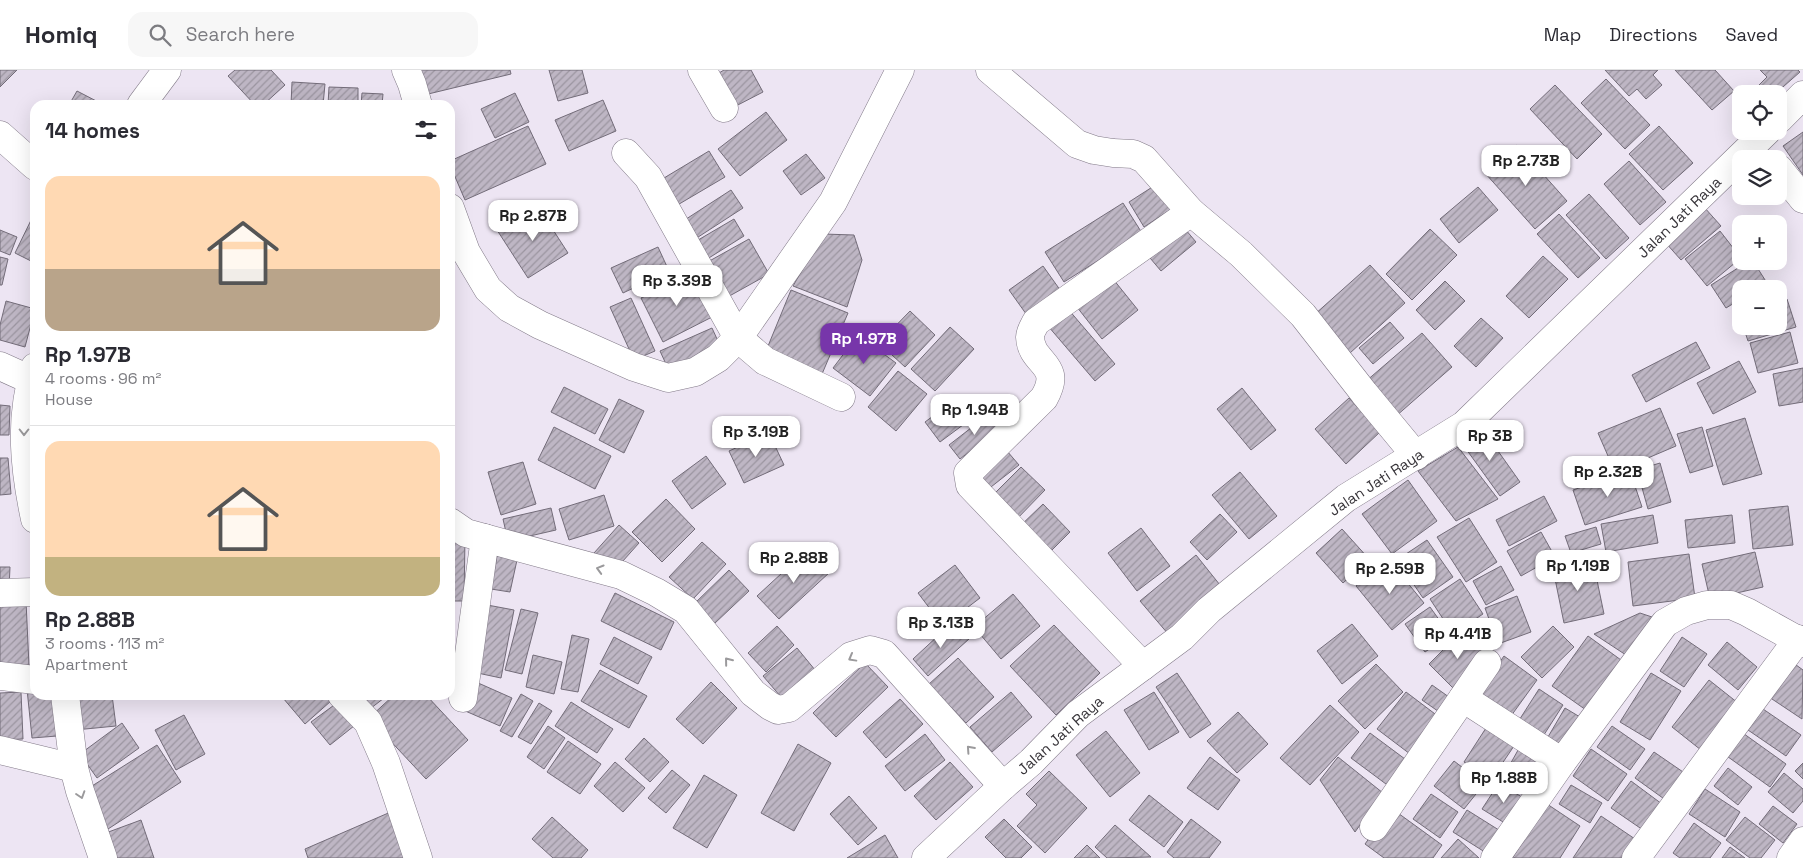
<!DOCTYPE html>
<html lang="en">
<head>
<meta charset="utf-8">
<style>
	:root { --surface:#fff; --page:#f7f7f7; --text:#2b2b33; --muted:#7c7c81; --line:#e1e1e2; --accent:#7736aa }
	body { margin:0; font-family:"Space Grotesk",sans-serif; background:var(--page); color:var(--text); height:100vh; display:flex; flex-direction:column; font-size:19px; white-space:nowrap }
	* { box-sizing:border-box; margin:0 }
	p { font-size:16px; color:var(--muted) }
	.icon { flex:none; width:28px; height:28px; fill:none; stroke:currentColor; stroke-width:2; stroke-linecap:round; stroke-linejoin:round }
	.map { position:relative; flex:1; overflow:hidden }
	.panel { position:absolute; left:30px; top:30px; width:425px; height:600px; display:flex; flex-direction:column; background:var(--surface); border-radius:15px; box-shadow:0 5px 20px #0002 }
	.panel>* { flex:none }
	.buttons { position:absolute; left:1732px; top:15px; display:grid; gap:10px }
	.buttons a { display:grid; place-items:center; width:55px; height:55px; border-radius:10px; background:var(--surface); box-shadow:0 5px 20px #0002; font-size:25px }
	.price { position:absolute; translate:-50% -42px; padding:0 11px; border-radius:10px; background:#fff; color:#222; font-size:16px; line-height:32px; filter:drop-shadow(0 1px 2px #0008) }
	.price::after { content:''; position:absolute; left:50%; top:30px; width:15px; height:11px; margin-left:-8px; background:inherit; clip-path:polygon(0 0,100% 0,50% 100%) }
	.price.on { background:var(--accent); color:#fff }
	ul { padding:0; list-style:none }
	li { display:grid; align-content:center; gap:10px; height:265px; padding:0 15px }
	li+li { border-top:1px solid var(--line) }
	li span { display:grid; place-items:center; height:155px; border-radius:15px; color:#555 }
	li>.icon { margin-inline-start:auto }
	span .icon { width:90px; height:90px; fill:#fffc; stroke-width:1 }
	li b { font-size:21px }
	h2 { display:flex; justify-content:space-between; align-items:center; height:60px; padding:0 15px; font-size:21px }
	header { display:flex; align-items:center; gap:30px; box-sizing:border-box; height:70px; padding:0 25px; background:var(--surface); border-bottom:1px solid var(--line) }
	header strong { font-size:24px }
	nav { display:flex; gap:28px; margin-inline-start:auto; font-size:18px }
	.search { width:350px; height:45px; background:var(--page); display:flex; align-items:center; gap:12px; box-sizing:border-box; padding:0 18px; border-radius:15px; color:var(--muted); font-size:19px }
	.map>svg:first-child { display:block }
	.building { fill:url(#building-hatch); stroke:#736c79 }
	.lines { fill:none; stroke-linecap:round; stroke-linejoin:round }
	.minor-casing { stroke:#827a88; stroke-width:29 }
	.minor { stroke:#fff; stroke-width:28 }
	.oneway { stroke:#9b9a9c }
	.labels { text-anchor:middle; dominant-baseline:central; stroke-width:4.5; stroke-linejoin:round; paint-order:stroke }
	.street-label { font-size:15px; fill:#373439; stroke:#fff }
</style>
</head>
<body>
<header>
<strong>Homiq</strong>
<div class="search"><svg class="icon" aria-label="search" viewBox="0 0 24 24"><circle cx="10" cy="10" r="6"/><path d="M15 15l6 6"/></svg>Search here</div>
<nav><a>Map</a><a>Directions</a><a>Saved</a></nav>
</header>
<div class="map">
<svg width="1803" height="788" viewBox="0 0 1803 788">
	<defs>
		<pattern id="building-hatch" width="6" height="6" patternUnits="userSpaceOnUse" patternTransform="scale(1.25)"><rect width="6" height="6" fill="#beb6c4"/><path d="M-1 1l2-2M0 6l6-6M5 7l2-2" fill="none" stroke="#9b95a0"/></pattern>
	</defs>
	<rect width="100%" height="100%" fill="#ede5f3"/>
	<!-- building -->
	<g class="building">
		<polygon points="0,0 17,0 0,17"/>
		<polygon points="235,0 271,0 285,15 263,35 255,35 228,6"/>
		<polygon points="418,0 510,0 511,4 424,25"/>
		<polygon points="549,0 582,0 588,23 558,31"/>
		<polygon points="724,0 751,0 763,22 732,38 714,6"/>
		<polygon points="1605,0 1658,0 1653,5 1662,15 1646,29 1637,19 1629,26"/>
		<polygon points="1675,0 1715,0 1734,21 1712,40"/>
		<polygon points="1760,0 1798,0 1800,2 1775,24 1767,24 1759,15 1767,7"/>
		<polygon points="1606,9 1650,55 1625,79 1581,33"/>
		<polygon points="292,12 325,14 323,35 291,35"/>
		<polygon points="1555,15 1602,64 1577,89 1530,39"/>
		<polygon points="329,17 358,18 358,35 328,35"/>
		<polygon points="77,21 104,35 69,35"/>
		<polygon points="362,23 383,24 382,35 361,35"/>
		<polygon points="515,23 529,52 495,68 481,39"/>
		<polygon points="603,30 616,61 569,81 555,50"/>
		<polygon points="766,42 787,70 740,106 718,79"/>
		<polygon points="528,56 546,94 465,130 450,95 450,91"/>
		<polygon points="1659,56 1693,93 1663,120 1629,84"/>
		<polygon points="1803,62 1803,105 1783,76"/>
		<polygon points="1517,75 1567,131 1535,159 1485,103"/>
		<polygon points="709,81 725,107 669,140 654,114"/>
		<polygon points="806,84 825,108 801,125 783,101"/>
		<polygon points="1629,91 1666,132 1640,155 1604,114"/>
		<polygon points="1157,114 1173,138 1144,157 1129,132"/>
		<polygon points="1478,117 1498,140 1459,173 1440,149"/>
		<polygon points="731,120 743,138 692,171 680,153"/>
		<polygon points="1589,124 1629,168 1606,189 1566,145"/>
		<polygon points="1123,133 1142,163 1064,212 1045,182"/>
		<polygon points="537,135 568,183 528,208 497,160"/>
		<polygon points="1704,137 1721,156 1681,190 1665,172"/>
		<polygon points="35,142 35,193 15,183"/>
		<polygon points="1559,144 1600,188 1578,208 1537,164"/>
		<polygon points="734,149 744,166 704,191 693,173"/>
		<polygon points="1180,153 1196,172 1161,201 1145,182"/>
		<polygon points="1430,159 1457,185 1412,230 1386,204"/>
		<polygon points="0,160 17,167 10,185 0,181"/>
		<polygon points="1720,161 1741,188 1707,216 1685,189"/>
		<polygon points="823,164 854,165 862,190 847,237 793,216"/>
		<polygon points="749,169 769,204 724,229 704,194"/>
		<polygon points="658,177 669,201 623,223 611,198"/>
		<polygon points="1543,186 1568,209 1529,248 1506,226"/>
		<polygon points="0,187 8,189 2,215 0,215"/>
		<polygon points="1749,191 1753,191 1767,213 1758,219 1741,219 1741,229 1726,238 1711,215"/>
		<polygon points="1370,195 1405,233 1350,283 1314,245"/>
		<polygon points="1043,196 1063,224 1029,248 1009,220"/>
		<polygon points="691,203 714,246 663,272 641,228"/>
		<polygon points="1109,204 1138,240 1102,269 1073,232"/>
		<polygon points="1445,211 1465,231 1435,260 1416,240"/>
		<polygon points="791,220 848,243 822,304 766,281"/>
		<polygon points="631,228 655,281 634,290 610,237"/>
		<polygon points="1787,229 1796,257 1748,271 1743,256 1779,256 1779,231"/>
		<polygon points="6,231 35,239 25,277 0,270 0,255"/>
		<polygon points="1068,239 1115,294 1095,311 1048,256"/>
		<polygon points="910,241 935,265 905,297 879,273"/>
		<polygon points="1481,248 1503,268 1476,297 1454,276"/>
		<polygon points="1390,252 1404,268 1373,294 1359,278"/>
		<polygon points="950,257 974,279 935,321 911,299"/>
		<polygon points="712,258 723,282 671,305 660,281"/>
		<polygon points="1790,262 1798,293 1758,303 1750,273"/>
		<polygon points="1422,263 1452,297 1395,347 1365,312"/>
		<polygon points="858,265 896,293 870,326 833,298"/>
		<polygon points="1696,272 1710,298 1646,332 1632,305"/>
		<polygon points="1739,291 1756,322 1713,344 1697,313"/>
		<polygon points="1803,298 1803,332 1779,336 1773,304"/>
		<polygon points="898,301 927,324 896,361 868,337"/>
		<polygon points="564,317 608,339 595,364 551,342"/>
		<polygon points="1242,318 1276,360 1251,380 1217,339"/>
		<polygon points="1349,328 1380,362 1346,394 1315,359"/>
		<polygon points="619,329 644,341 624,383 599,370"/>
		<polygon points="956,329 971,349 940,372 925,352"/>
		<polygon points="0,335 10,336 9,365 0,365"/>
		<polygon points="1660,338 1676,376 1615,402 1598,363"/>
		<polygon points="989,344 1000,358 960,389 949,375"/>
		<polygon points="1745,348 1762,404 1723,415 1706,360"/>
		<polygon points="554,357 611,386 595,419 538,390"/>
		<polygon points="1481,357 1520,412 1500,426 1461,372"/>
		<polygon points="1702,357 1713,396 1690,403 1677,364"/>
		<polygon points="769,363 784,395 744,413 729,381"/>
		<polygon points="1001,374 1019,395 982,424 971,406"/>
		<polygon points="1458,377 1498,429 1456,451 1418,401"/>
		<polygon points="706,386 726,414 692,439 672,411"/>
		<polygon points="0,388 8,388 11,424 0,425"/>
		<polygon points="523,392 536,434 501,445 488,402"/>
		<polygon points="1660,393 1671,432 1648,439 1637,400"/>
		<polygon points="1021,397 1045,420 1012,454 988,430"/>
		<polygon points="1630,401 1642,437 1585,455 1573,420"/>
		<polygon points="1240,402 1277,446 1249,469 1212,425"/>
		<polygon points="1408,410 1437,451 1392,484 1362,444"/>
		<polygon points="604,425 614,456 569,470 559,439"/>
		<polygon points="1544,426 1557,451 1509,476 1496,450"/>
		<polygon points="666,429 695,459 662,492 632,462"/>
		<polygon points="1043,434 1070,462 1045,487 1017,459"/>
		<polygon points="1788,436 1793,475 1753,479 1749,440"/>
		<polygon points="551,438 556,460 508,471 503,449"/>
		<polygon points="1220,444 1237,462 1207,490 1190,472"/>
		<polygon points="1653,445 1658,473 1606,482 1601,454"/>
		<polygon points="1732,445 1735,473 1688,478 1685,450"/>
		<polygon points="1469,448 1497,492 1466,512 1437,467"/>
		<polygon points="619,455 639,473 614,501 594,483"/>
		<polygon points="1596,457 1601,474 1571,483 1565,466"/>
		<polygon points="1141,458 1170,496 1137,521 1108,483"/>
		<polygon points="1342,459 1369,489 1343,513 1316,483"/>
		<polygon points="1541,462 1555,487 1521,506 1507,481"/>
		<polygon points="450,467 465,467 464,531 450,531"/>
		<polygon points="1427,470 1453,507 1423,528 1397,490"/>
		<polygon points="702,472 726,494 693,529 669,507"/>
		<polygon points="808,479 830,502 779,549 757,526"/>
		<polygon points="1755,482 1763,517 1710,529 1702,494"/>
		<polygon points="1689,484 1695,528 1633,536 1628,492"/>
		<polygon points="1196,485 1224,520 1169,565 1140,531"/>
		<polygon points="497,486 517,490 510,522 491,519"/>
		<polygon points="1389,490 1424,533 1392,560 1356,516"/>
		<polygon points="1593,491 1604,544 1564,553 1553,499"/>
		<polygon points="955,495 980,528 943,556 918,523"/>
		<polygon points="1501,496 1514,520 1486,535 1473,511"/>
		<polygon points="0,497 10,497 9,519 0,519"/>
		<polygon points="729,500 749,521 714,554 694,534"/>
		<polygon points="1460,509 1483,544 1453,564 1430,529"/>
		<polygon points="615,523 674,552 661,580 601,551"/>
		<polygon points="1013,524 1040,556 1001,589 974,557"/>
		<polygon points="1517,526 1531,562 1498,574 1485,538"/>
		<polygon points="26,531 29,596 0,597 0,532"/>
		<polygon points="482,534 514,540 501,608 468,601"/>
		<polygon points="1430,537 1450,565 1425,582 1405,554"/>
		<polygon points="521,539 538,543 522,604 505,600"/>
		<polygon points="1640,543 1652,547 1626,585 1594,564"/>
		<polygon points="953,552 969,569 928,606 913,589"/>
		<polygon points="1352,554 1378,586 1342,614 1317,581"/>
		<polygon points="1054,555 1100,603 1056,645 1010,596"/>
		<polygon points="777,556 794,575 766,602 748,583"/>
		<polygon points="1553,556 1574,577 1542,608 1521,587"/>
		<polygon points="1462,561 1488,585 1454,619 1429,594"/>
		<polygon points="572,565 589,569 578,622 561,619"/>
		<polygon points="1588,566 1621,590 1586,640 1552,616"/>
		<polygon points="614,567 652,587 638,614 600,594"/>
		<polygon points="1682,567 1707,584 1684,617 1660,601"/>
		<polygon points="1727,572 1757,597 1738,620 1708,595"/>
		<polygon points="797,578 820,606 787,634 763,606"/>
		<polygon points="533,585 562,592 554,624 526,617"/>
		<polygon points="1504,586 1537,610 1511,646 1478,622"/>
		<polygon points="958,588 994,627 966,653 929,614"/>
		<polygon points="1792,592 1803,600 1802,649 1769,627"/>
		<polygon points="865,593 888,617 836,667 813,643"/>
		<polygon points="1376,594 1403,622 1365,659 1338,631"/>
		<polygon points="600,600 647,626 629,658 581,631"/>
		<polygon points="1177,603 1211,654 1190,668 1156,617"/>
		<polygon points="1651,603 1681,621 1650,670 1620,652"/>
		<polygon points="1709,610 1738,633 1701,680 1672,657"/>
		<polygon points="476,612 512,628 500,656 463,640"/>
		<polygon points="711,612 737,638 703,674 676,649"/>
		<polygon points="1432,615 1456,632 1445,646 1422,630"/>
		<polygon points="35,618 35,625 53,625 57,666 32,668 27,619"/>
		<polygon points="1539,619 1563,635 1540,671 1516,655"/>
		<polygon points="21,622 23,669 0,670 0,623"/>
		<polygon points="1011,622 1032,647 992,682 970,657"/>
		<polygon points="1154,622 1179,662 1149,680 1124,640"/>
		<polygon points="1406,622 1443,650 1414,687 1377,659"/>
		<polygon points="521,624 533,631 512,667 500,661"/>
		<polygon points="112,625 116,656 75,660 72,630"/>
		<polygon points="287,625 326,625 331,631 305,654 283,628"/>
		<polygon points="347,625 388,625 362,645"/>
		<polygon points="394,625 426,625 468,670 426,709 369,648"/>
		<polygon points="900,629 923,654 886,688 863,662"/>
		<polygon points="341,630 359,652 330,675 311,652"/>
		<polygon points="571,632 613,659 597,683 555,656"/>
		<polygon points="539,633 552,641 531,674 518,667"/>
		<polygon points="1330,635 1359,662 1310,715 1280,688"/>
		<polygon points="1565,638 1580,647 1560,681 1545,672"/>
		<polygon points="1763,639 1801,665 1786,686 1748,660"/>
		<polygon points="1238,642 1268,674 1237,703 1207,671"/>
		<polygon points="184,645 205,684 176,700 155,660"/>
		<polygon points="122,653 139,678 97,708 80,684"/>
		<polygon points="548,656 565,668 544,699 527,687"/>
		<polygon points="1612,656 1645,679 1630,700 1597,677"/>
		<polygon points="1486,658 1514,676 1491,710 1464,692"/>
		<polygon points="1106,661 1140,703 1110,727 1076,685"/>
		<polygon points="1740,661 1786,694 1770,717 1724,684"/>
		<polygon points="1370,663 1409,692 1390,717 1351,688"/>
		<polygon points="925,664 945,690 905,721 885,696"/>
		<polygon points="644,668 669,692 650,712 625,689"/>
		<polygon points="568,671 601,694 580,724 547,702"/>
		<polygon points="1522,673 1552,690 1533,724 1503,707"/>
		<polygon points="798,674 831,693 794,761 761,743"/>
		<polygon points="157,675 181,712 108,759 84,721"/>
		<polygon points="1591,679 1627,704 1608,731 1573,706"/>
		<polygon points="1654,682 1686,704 1667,731 1635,708"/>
		<polygon points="1210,687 1240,710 1218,740 1187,718"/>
		<polygon points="1338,687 1383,723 1355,762 1320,710"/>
		<polygon points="1454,691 1484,714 1464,739 1434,716"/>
		<polygon points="615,692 645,718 623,742 594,716"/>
		<polygon points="950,692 973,717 936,750 914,726"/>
		<polygon points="1803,693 1803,709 1795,701"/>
		<polygon points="1728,698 1752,717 1738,735 1714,716"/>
		<polygon points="672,700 690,715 666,743 648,728"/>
		<polygon points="1049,701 1087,738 1045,783 1017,756 1037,735 1026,724"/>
		<polygon points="1784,703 1803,719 1803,731 1793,743 1768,722"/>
		<polygon points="704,705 737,725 707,778 673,758"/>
		<polygon points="1631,711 1662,734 1643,760 1611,738"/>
		<polygon points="1499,713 1525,729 1508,755 1482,739"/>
		<polygon points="1571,715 1602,733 1590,753 1559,734"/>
		<polygon points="1705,719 1740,742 1725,767 1689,744"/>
		<polygon points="1431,724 1458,742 1440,768 1413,749"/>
		<polygon points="1149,725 1183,752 1164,777 1129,750"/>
		<polygon points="849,726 877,758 858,775 830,744"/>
		<polygon points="1547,734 1580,756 1560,788 1515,788 1513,787"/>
		<polygon points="1773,736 1797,754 1783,773 1759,754"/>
		<polygon points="1391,738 1442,775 1433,788 1384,788 1365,774"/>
		<polygon points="1467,740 1502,762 1488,784 1453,762"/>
		<polygon points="393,741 413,788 308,788 305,779"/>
		<polygon points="1601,746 1638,771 1627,788 1573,788"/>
		<polygon points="552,747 588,780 581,788 553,788 532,769"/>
		<polygon points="1745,747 1775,770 1761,788 1750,788 1726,770"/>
		<polygon points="1004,749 1032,777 1021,788 1006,788 985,767"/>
		<polygon points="1191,749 1221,772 1209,788 1174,788 1167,782"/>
		<polygon points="141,750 154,788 112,788 103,764"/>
		<polygon points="1694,753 1721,773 1710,788 1680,788 1673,783"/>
		<polygon points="1115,755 1151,787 1107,788 1095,777"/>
		<polygon points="885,765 898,788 847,788"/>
		<polygon points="1458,769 1479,788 1441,788"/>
		<polygon points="1087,775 1100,788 1074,788"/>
		<polygon points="1730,777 1745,788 1722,788"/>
	</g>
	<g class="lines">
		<defs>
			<g id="minor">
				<polyline points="406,0 412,14 418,35"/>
				<polyline points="702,0 724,38"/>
				<polyline points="990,0 1077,74 1094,80 1113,83 1133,84 1144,89 1191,142 1241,184 1303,245 1364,323 1416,386"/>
				<polyline points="141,35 167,0"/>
				<polyline points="1779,49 1803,25"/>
				<polyline points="0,65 35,96"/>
				<polyline points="626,83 648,107 738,268 765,291 841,327"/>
				<polyline points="1779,99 1803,129"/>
				<polyline points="450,138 466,182 488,219 509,238 540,255 634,297 668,308 695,302 718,288 738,268 833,132 900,0"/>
				<polyline points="0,296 31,310"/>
				<path d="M35 297C19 348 24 398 35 449"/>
				<polyline points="450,452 466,463 621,505 656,522 686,540 753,623 770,636 778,640 789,638 851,586 870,580 884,584 1003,716"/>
				<polyline points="0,523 35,522"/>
				<path d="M1143 596 970 415 968 403 1044 328C1064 293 1031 295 1030 267 1030 262 1034 256 1036 252L1191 142"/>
				<polyline points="0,606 35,610"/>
				<polyline points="65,625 74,698 80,721 103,788"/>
				<polyline points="342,625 368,652 386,693 418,788"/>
				<polyline points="463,628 485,468"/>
				<polyline points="1463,628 1562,692"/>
				<polyline points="0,680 74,698"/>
				<polyline points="1374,757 1487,593"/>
				<polyline points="926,788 1003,716 1031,692 1078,644 1182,567 1209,540 1346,428 1464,355 1767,61"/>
				<polyline points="1495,788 1562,692 1665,553 1686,541 1707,535 1731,535 1747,542 1803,573"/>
				<polyline points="1636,788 1798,569"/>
				<polyline points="1791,788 1803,771"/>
			</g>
		</defs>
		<!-- minor casing -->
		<use href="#minor" class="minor-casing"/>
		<!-- minor -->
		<use href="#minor" class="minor"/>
	</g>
	<!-- one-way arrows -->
	<defs><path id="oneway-chevron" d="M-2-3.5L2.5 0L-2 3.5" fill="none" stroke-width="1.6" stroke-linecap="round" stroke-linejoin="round" transform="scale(1.25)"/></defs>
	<g class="oneway">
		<use href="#oneway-chevron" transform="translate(24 362) rotate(90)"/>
		<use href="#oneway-chevron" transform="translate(600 499) rotate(-164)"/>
		<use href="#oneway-chevron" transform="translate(852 588) rotate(151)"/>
		<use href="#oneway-chevron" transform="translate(728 591) rotate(-129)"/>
		<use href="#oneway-chevron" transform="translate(970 679) rotate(-132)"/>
		<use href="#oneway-chevron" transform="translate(81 725) rotate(72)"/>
	</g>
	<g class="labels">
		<!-- street labels -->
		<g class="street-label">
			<text transform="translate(1679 147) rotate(-44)">Jalan Jati Raya</text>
			<text transform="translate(1376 412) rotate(-33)">Jalan Jati Raya</text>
			<text transform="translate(1060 665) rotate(-42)">Jalan Jati Raya</text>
		</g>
	</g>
</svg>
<div class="buttons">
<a><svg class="icon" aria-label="locate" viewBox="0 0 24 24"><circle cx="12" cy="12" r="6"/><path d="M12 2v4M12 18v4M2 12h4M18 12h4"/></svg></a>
<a><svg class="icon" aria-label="layers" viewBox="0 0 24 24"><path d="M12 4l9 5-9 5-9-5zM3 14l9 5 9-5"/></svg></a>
<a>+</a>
<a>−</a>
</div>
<b class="price" style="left:1526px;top:117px">Rp 2.73B</b>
<b class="price" style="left:533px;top:172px">Rp 2.87B</b>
<b class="price" style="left:677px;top:237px">Rp 3.39B</b>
<b class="price on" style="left:864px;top:295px">Rp 1.97B</b>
<b class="price" style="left:975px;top:366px">Rp 1.94B</b>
<b class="price" style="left:756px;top:388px">Rp 3.19B</b>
<b class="price" style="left:1490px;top:392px">Rp 3B</b>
<b class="price" style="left:1608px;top:428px">Rp 2.32B</b>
<b class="price" style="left:794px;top:514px">Rp 2.88B</b>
<b class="price" style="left:1578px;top:522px">Rp 1.19B</b>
<b class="price" style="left:1390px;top:525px">Rp 2.59B</b>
<b class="price" style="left:941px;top:579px">Rp 3.13B</b>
<b class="price" style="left:1458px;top:590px">Rp 4.41B</b>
<b class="price" style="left:1504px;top:734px">Rp 1.88B</b>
<section class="panel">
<h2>14 homes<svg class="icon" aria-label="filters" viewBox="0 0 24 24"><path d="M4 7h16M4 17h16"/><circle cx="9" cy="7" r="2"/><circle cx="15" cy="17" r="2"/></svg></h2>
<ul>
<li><span style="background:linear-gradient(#ffd9b3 60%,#b9a48a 0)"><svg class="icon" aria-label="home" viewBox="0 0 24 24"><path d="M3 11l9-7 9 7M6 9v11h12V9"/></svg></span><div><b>Rp 1.97B</b><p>4 rooms · 96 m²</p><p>House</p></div></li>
<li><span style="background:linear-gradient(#ffd9b3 75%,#c2b280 0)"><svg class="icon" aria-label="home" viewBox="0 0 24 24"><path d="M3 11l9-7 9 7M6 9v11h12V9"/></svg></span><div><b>Rp 2.88B</b><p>3 rooms · 113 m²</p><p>Apartment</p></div></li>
</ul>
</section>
</div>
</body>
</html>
